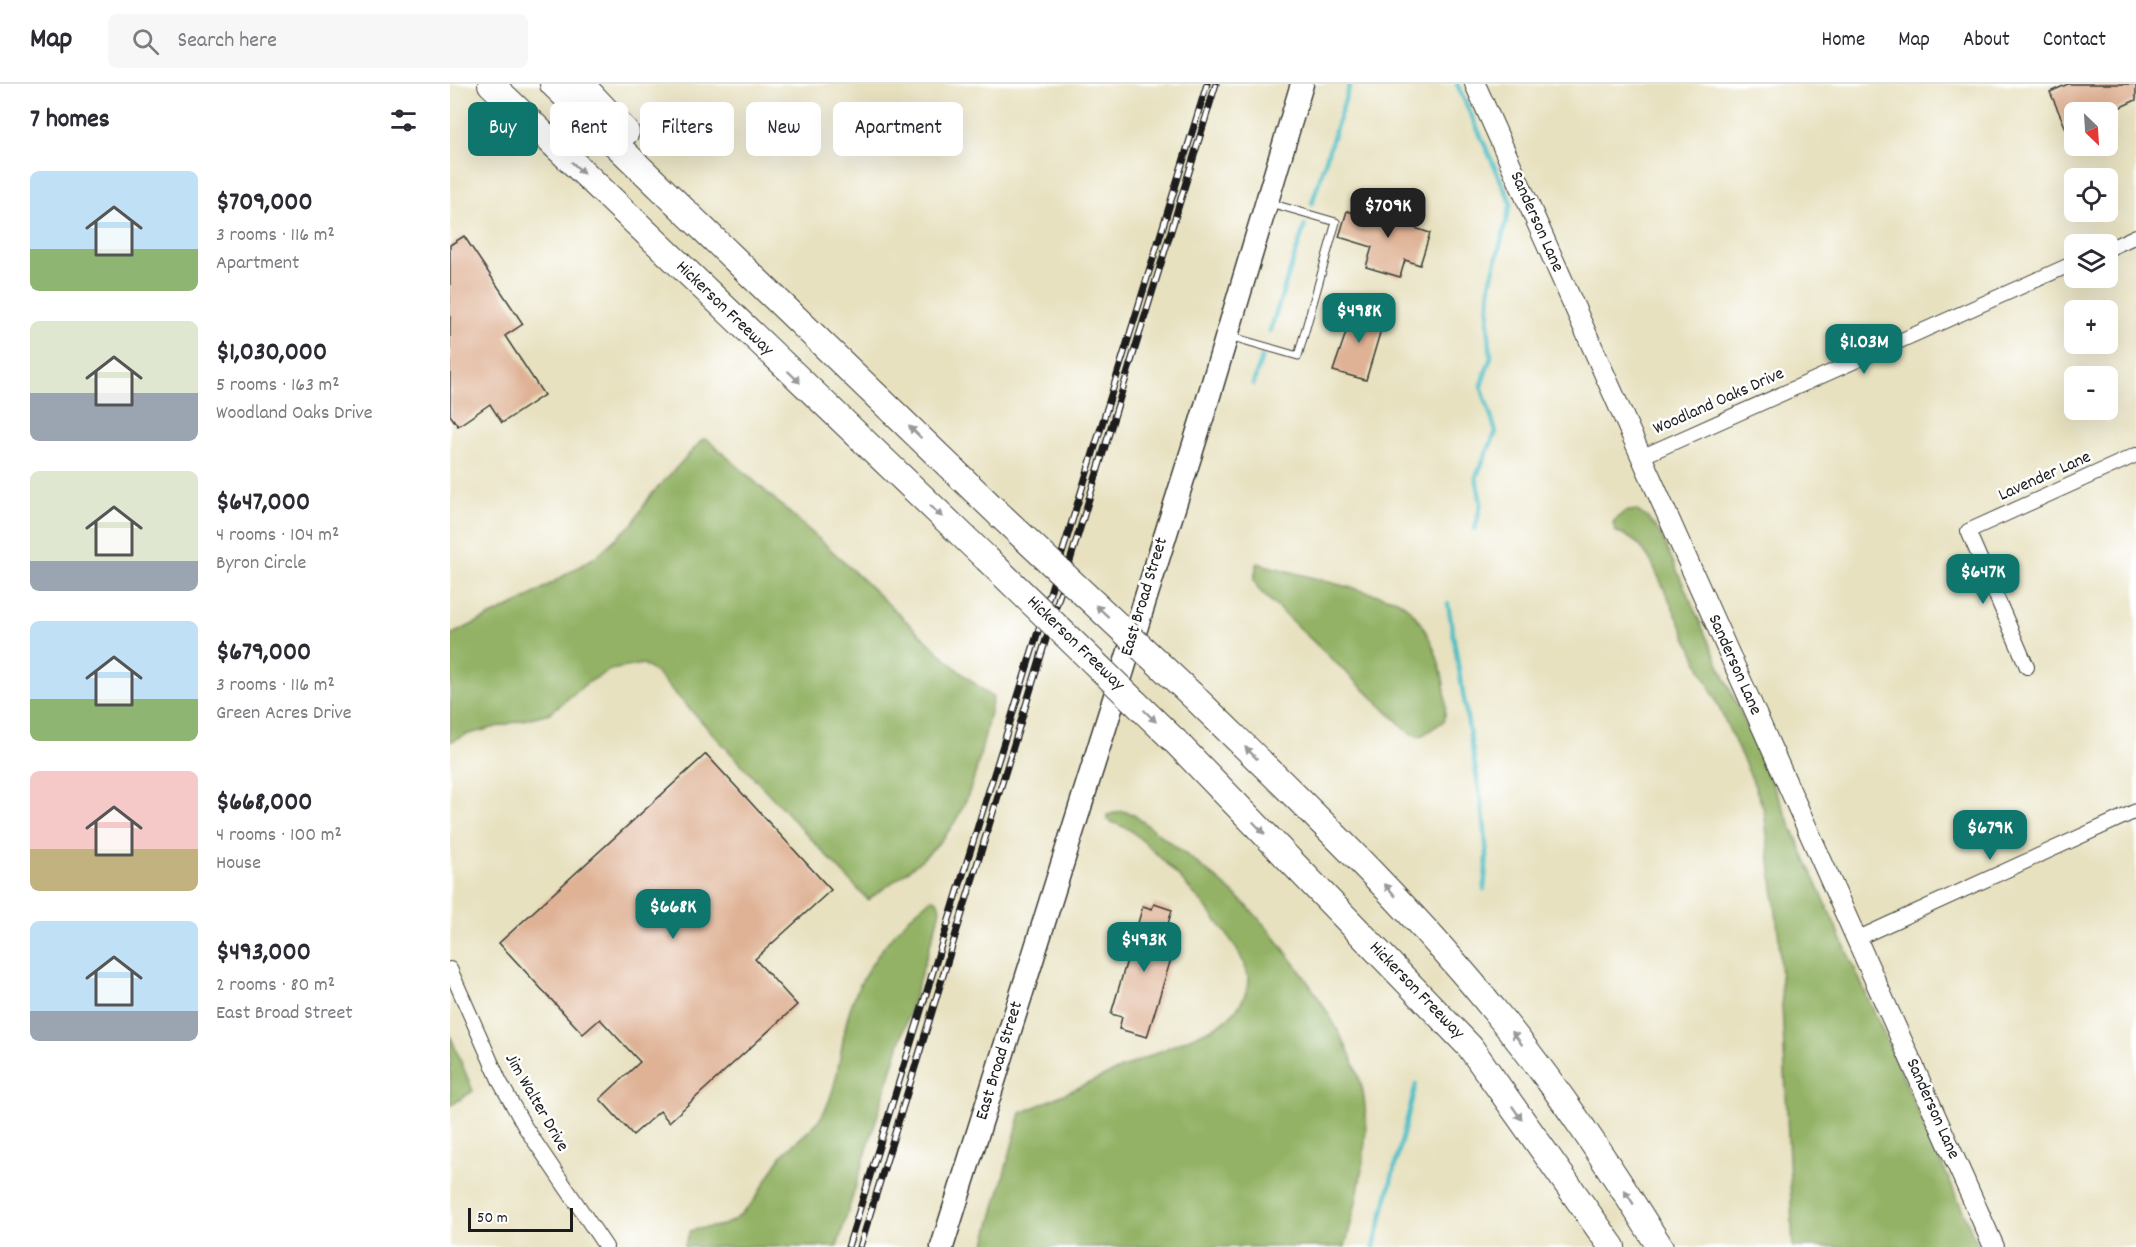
<!DOCTYPE html>
<html lang="en">
<head>
<meta charset="utf-8">
<style>
	:root { --surface:#fff; --page:#f7f7f7; --text:#2b2b33; --muted:#7c7c81; --line:#e1e1e2; --accent:#0f766e }
	body { margin:0; font-family:Dekko,sans-serif; background:var(--page); color:var(--text); height:100vh; display:flex; flex-direction:column; font-size:22px; white-space:nowrap }
	* { box-sizing:border-box; margin:0 }
	p { font-size:20px; color:var(--muted) }
	.icon { flex:none; width:33px; height:33px; fill:none; stroke:currentColor; stroke-width:2; stroke-linecap:round; stroke-linejoin:round }
	.map { position:relative; flex:1; overflow:hidden }
	.sheet { display:flex; flex-direction:column; background:var(--surface); width:450px }
	.sheet>* { flex:none }
	.guide { position:absolute; left:18px; top:18px; width:570px; height:54px; display:flex; gap:12px }
	.needle { width:39px; rotate:155deg }
	.tools { position:absolute; left:1614px; top:18px; display:grid; gap:12px }
	.tools a { display:grid; place-items:center; width:54px; height:54px; border-radius:9px; background:var(--surface); box-shadow:0 6px 24px #0002; font-size:30px }
	.scale { position:absolute; left:18px; bottom:15px; width:105px; box-sizing:border-box; padding-left:6px; border:3px solid #1c1c1c; border-top:0; font-size:16px; line-height:21px; white-space:nowrap; color:#1c1c1c; -webkit-text-stroke:4px #fff; paint-order:stroke }
	.price { position:absolute; translate:-50% -51px; padding:0 14px; border-radius:12px; background:var(--accent); color:#fff; font-size:20px; line-height:39px; filter:drop-shadow(0 2px 3px #0008) }
	.price::after { content:''; position:absolute; left:50%; top:36px; width:18px; height:14px; margin-left:-9px; background:inherit; clip-path:polygon(0 0,100% 0,50% 100%) }
	.price.selected { background:#222; color:#fff }
	ul { padding:0; list-style:none }
	li { display:flex; align-items:center; gap:18px; height:150px; padding:0 30px }
	li span { display:grid; place-items:center; flex:none; width:168px; height:120px; border-radius:9px; color:#555 }
	li>.icon { margin-inline-start:auto }
	span .icon { width:72px; height:72px; fill:#fffc; stroke-width:1 }
	li b { font-size:26px }
	h2 { display:flex; justify-content:space-between; align-items:center; height:72px; padding:0 30px; font-size:26px }
	.chip { padding:0 21px; border-radius:9px; background:var(--surface); box-shadow:0 6px 24px #0002; font-size:21px; line-height:54px }
	.chip.selected { background:var(--accent); color:#fff }
	header { display:flex; align-items:center; gap:36px; box-sizing:border-box; height:84px; padding:0 30px; background:var(--surface); border-bottom:2px solid var(--line) }
	header strong { font-size:28px }
	nav { display:flex; gap:33px; margin-inline-start:auto; font-size:21px }
	.search { width:420px; height:54px; background:var(--page); display:flex; align-items:center; gap:15px; box-sizing:border-box; padding:0 21px; border-radius:9px; color:var(--muted); font-size:22px }
	main { display:flex; flex:1; min-height:0 }
	.map>svg:first-child { display:block }
	.forest { fill:#93b265; stroke:#586740; stroke-width:1.5 }
	.lines { fill:none; stroke-linecap:round; stroke-linejoin:round }
	.stream { stroke:#4fbec5; stroke-width:4.5 }
	.building { fill:#dfb295 }
	.lane-casing { stroke:#3a3a34; stroke-width:9 }
	.street-casing { stroke:#3a3a34; stroke-width:16 }
	.secondary-casing { stroke:#3a3a34; stroke-width:22 }
	.primary-casing { stroke:#3a3a34; stroke-width:25 }
	.highway-casing { stroke:#3a3a34; stroke-width:28 }
	.lane { stroke:#fff; stroke-width:7 }
	.street { stroke:#fff; stroke-width:14 }
	.secondary { stroke:#fff; stroke-width:20 }
	.primary { stroke:#fff; stroke-width:22 }
	.highway { stroke:#fff; stroke-width:26 }
	.rail-casing { stroke:#1c1c1c; stroke-width:7 }
	.rail { stroke:#fff; stroke-width:4.5; stroke-dasharray:14; stroke-linecap:butt }
	.highway-bridge-casing { stroke:#3a3a34; stroke-width:28; stroke-linecap:butt }
	.highway-bridge { stroke:#fff; stroke-width:26 }
	.oneway { fill:#999 }
	.labels { text-anchor:middle; dominant-baseline:central; stroke-width:5; stroke-linejoin:round; paint-order:stroke }
	.street-label { font-size:18px; fill:#1c1c1c; stroke:#fff }
</style>
</head>
<body>
<header>
<strong>Map</strong>
<div class="search"><svg class="icon" aria-label="search" viewBox="0 0 24 24"><circle cx="10" cy="10" r="6"/><path d="M15 15l6 6"/></svg>Search here</div>
<nav><a>Home</a><a>Map</a><a>About</a><a>Contact</a></nav>
</header>
<main>
<section class="sheet">
<h2>7 homes<svg class="icon" aria-label="filters" viewBox="0 0 24 24"><path d="M4 7h16M4 17h16"/><circle cx="9" cy="7" r="2"/><circle cx="15" cy="17" r="2"/></svg></h2>
<ul>
<li><span style="background:linear-gradient(#bfe0f5 65%,#8fb573 0)"><svg class="icon" aria-label="home" viewBox="0 0 24 24"><path d="M3 11l9-7 9 7M6 9v11h12V9"/></svg></span><div><b>$709,000</b><p>3 rooms · 116 m²</p><p>Apartment</p></div></li>
<li><span style="background:linear-gradient(#dfe7d0 60%,#9aa5b1 0)"><svg class="icon" aria-label="home" viewBox="0 0 24 24"><path d="M3 11l9-7 9 7M6 9v11h12V9"/></svg></span><div><b>$1,030,000</b><p>5 rooms · 163 m²</p><p>Woodland Oaks Drive</p></div></li>
<li><span style="background:linear-gradient(#dfe7d0 75%,#9aa5b1 0)"><svg class="icon" aria-label="home" viewBox="0 0 24 24"><path d="M3 11l9-7 9 7M6 9v11h12V9"/></svg></span><div><b>$647,000</b><p>4 rooms · 104 m²</p><p>Byron Circle</p></div></li>
<li><span style="background:linear-gradient(#bfe0f5 65%,#8fb573 0)"><svg class="icon" aria-label="home" viewBox="0 0 24 24"><path d="M3 11l9-7 9 7M6 9v11h12V9"/></svg></span><div><b>$679,000</b><p>3 rooms · 116 m²</p><p>Green Acres Drive</p></div></li>
<li><span style="background:linear-gradient(#f6c9c9 65%,#c2b280 0)"><svg class="icon" aria-label="home" viewBox="0 0 24 24"><path d="M3 11l9-7 9 7M6 9v11h12V9"/></svg></span><div><b>$668,000</b><p>4 rooms · 100 m²</p><p>House</p></div></li>
<li><span style="background:linear-gradient(#bfe0f5 75%,#9aa5b1 0)"><svg class="icon" aria-label="home" viewBox="0 0 24 24"><path d="M3 11l9-7 9 7M6 9v11h12V9"/></svg></span><div><b>$493,000</b><p>2 rooms · 80 m²</p><p>East Broad Street</p></div></li>
</ul>
</section>
<div class="map">
<svg width="1686" height="1163" viewBox="0 0 1686 1163">
	<rect width="100%" height="100%" fill="#fff"/>
	<filter id="ink" filterUnits="userSpaceOnUse"><feTurbulence type="fractalNoise" baseFrequency=".0167" numOctaves="2"/><feDisplacementMap in="SourceGraphic" scale="12" xChannelSelector="R" yChannelSelector="G"/><feConvolveMatrix kernelMatrix="1 2 1 2 8 2 1 2 1" color-interpolation-filters="sRGB"/></filter>
	<filter id="wash" filterUnits="userSpaceOnUse"><feTurbulence type="fractalNoise" baseFrequency=".008" numOctaves="4" result="noise"/><feDisplacementMap in="SourceGraphic" scale="24" xChannelSelector="R" yChannelSelector="G"/><feGaussianBlur stdDeviation="1.35" result="paint"/><feColorMatrix in="noise" values="0 0 0 0 0 0 0 0 0 0 0 0 0 0 0 0 0 1.4 0 .05"/><feComposite in="paint" operator="in"/></filter>
	<g filter="url(#wash)">
		<rect width="100%" height="100%" fill="#e7e1bf"/>
		<!-- forest -->
		<g class="forest">
			<path d="M253 355 258 356 378 463 508 586 543 614C531 665 524 726 484 764 465 784 441 799 418 816L207 590 193 580 160 586 137 599 100 629 15 651 0 658V551L74 516 145 473 183 439 200 412Z"/>
			<path d="M1186 426 1199 435 1211 451 1529 1163H1343L1329 855 1314 726 1302 695 1202 479C1192 462 1184 454 1165 447L1163 438 1174 428Z"/>
			<path d="M807 479 947 516C980 534 1002 601 994 637L970 653 960 649 809 506 804 496Z"/>
			<path d="M672 727 683 730C718 758 757 784 790 815 833 856 905 956 914 1014 921 1057 906 1122 895 1163H534L571 1029 767 942C783 932 799 914 798 894 796 859 709 769 681 747 673 741 664 741 657 735V731Z"/>
			<path d="M482 814 488 817 490 824 488 835 387 1163H234L240 1147C252 1143 265 1144 276 1140 305 1127 314 1097 330 1074 342 1058 365 1046 374 1028 388 1001 390 969 396 940 406 892 444 843 482 814Z"/>
			<polygon points="0,951 23,1007 0,1022"/>
		</g>
		<g class="lines">
			<!-- stream -->
			<g class="stream">
				<polyline points="1007,0 1061,119 1040,200 1038,240 1041,273 1031,302 1046,348 1026,393 1031,419 1025,445"/>
				<polyline points="862,119 900,0"/>
				<polyline points="820,247 855,141"/>
				<polyline points="803,300 812,273"/>
				<polyline points="998,520 1034,735 1037,772 1034,805"/>
				<polyline points="924,1163 966,1000"/>
			</g>
		</g>
		<g id="blocks">
			<!-- building -->
			<g class="building">
				<polygon points="1618,0 1686,0 1686,16 1660,28 1624,28 1624,63 1600,8"/>
				<polygon points="937,122 969,132 965,144 980,149 970,181 955,176 950,193 916,183 922,163 889,153 897,127 932,137"/>
				<polygon points="14,152 73,240 55,252 94,311 52,339 40,320 8,342 0,331 0,161"/>
				<polygon points="904,225 935,232 916,296 883,287"/>
				<polygon points="256,670 381,806 305,875 347,921 219,1038 210,1027 183,1051 150,1015 190,978 150,935 133,950 49,859"/>
				<polygon points="704,820 722,826 709,871 721,875 697,953 669,945 672,933 661,930 693,822 702,825"/>
			</g>
		</g>
	</g>
	<g filter="url(#ink)">
		<use href="#blocks" fill-opacity="0" stroke="#3a3a34" stroke-width="1.5"/>
		<g class="lines">
			<defs>
				<polyline id="lane" points="779,252 848,272 886,138 820,119"/>
				<g id="street">
					<polyline points="1658,165 1686,152"/>
					<polyline points="1191,373 1624,179"/>
					<polyline points="1577,583 1518,447 1686,371"/>
					<polyline points="1406,855 1686,727"/>
					<polyline points="0,885 50,998 75,1043 156,1163"/>
				</g>
				<polyline id="secondary" points="1025,0 1544,1163"/>
				<polyline id="primary" points="492,1163 755,325 852,0"/>
				<g id="highway">
					<polyline points="41,0 537,475"/>
					<polyline points="103,0 552,433"/>
					<polyline points="131,0 176,48"/>
					<path d="M741 610C847 714 956 816 1049 932 1109 1005 1160 1083 1210 1163"/>
					<polyline points="725,657 1020,963 1162,1163"/>
				</g>
			</defs>
			<!-- lane casing -->
			<use href="#lane" class="lane-casing"/>
			<!-- street casing -->
			<use href="#street" class="street-casing"/>
			<!-- secondary casing -->
			<use href="#secondary" class="secondary-casing"/>
			<!-- primary casing -->
			<use href="#primary" class="primary-casing"/>
			<!-- highway casing -->
			<use href="#highway" class="highway-casing"/>
			<!-- lane -->
			<use href="#lane" class="lane"/>
			<!-- street -->
			<use href="#street" class="street"/>
			<!-- secondary -->
			<use href="#secondary" class="secondary"/>
			<!-- primary -->
			<use href="#primary" class="primary"/>
			<!-- highway -->
			<use href="#highway" class="highway"/>
			<defs>
				<g id="rail">
					<polyline points="398,1163 757,0"/>
					<polyline points="410,1163 766,0"/>
				</g>
			</defs>
			<!-- rail casing -->
			<use href="#rail" class="rail-casing"/>
			<!-- rail -->
			<use href="#rail" class="rail"/>
			<defs>
				<g id="highway-bridge">
					<polyline points="552,433 741,610"/>
					<polyline points="537,475 725,657"/>
				</g>
			</defs>
			<!-- highway-bridge casing -->
			<use href="#highway-bridge" class="highway-bridge-casing"/>
			<!-- highway-bridge -->
			<use href="#highway-bridge" class="highway-bridge"/>
		</g>
		<!-- one-way arrows -->
		<defs><path id="oneway-solid" d="M-6-.8H1V-3.2L6.5 0L1 3.2V.8H-6Z" transform="scale(1.5)"/></defs>
		<g class="oneway">
			<use href="#oneway-solid" transform="translate(128 84) rotate(44)"/>
			<use href="#oneway-solid" transform="translate(344 293) rotate(44)"/>
			<use href="#oneway-solid" transform="translate(465 348) rotate(-136)"/>
			<use href="#oneway-solid" transform="translate(486 427) rotate(43)"/>
			<use href="#oneway-solid" transform="translate(652 527) rotate(-137)"/>
			<use href="#oneway-solid" transform="translate(700 632) rotate(44)"/>
			<use href="#oneway-solid" transform="translate(801 669) rotate(-135)"/>
			<use href="#oneway-solid" transform="translate(809 744) rotate(46)"/>
			<use href="#oneway-solid" transform="translate(940 806) rotate(-131)"/>
			<use href="#oneway-solid" transform="translate(1067 954) rotate(-127)"/>
			<use href="#oneway-solid" transform="translate(1067 1029) rotate(55)"/>
			<use href="#oneway-solid" transform="translate(1179 1113) rotate(-122)"/>
		</g>
	</g>
	<g class="labels">
		<!-- street labels -->
		<g class="street-label">
			<text transform="translate(1086 138) rotate(66)">Sanderson Lane</text>
			<text transform="translate(274 225) rotate(44)">Hickerson Freeway</text>
			<text transform="translate(1269 318) rotate(-24)">Woodland Oaks Drive</text>
			<text transform="translate(1595 393) rotate(-24)">Lavender Lane</text>
			<text transform="translate(695 513) rotate(-73)">East Broad Street</text>
			<text transform="translate(625 560) rotate(44)">Hickerson Freeway</text>
			<text transform="translate(1284 581) rotate(66)">Sanderson Lane</text>
			<text transform="translate(966 907) rotate(46)">Hickerson Freeway</text>
			<text transform="translate(550 977) rotate(-73)">East Broad Street</text>
			<text transform="translate(86 1019) rotate(60)">Jim Walter Drive</text>
			<text transform="translate(1482 1025) rotate(66)">Sanderson Lane</text>
		</g>
	</g>
</svg>
<div class="tools">
<a><svg class="needle" viewBox="-14 -14 28 28"><path d="M0-13l5 13h-10z" fill="#e53935"/><path d="M0 13l5-13h-10z" fill="#7c7c81"/></svg></a>
<a><svg class="icon" aria-label="locate" viewBox="0 0 24 24"><circle cx="12" cy="12" r="6"/><path d="M12 2v4M12 18v4M2 12h4M18 12h4"/></svg></a>
<a><svg class="icon" aria-label="layers" viewBox="0 0 24 24"><path d="M12 4l9 5-9 5-9-5zM3 14l9 5 9-5"/></svg></a>
<a>+</a>
<a>−</a>
</div>
<div class="scale">50 m</div>
<b class="price selected" style="left:938px;top:155px">$709K</b>
<b class="price" style="left:909px;top:260px">$498K</b>
<b class="price" style="left:1414px;top:291px">$1.03M</b>
<b class="price" style="left:1533px;top:521px">$647K</b>
<b class="price" style="left:1540px;top:777px">$679K</b>
<b class="price" style="left:223px;top:856px">$668K</b>
<b class="price" style="left:694px;top:889px">$493K</b>
<div class="guide">
<a class="chip selected">Buy</a>
<a class="chip">Rent</a>
<a class="chip">Filters</a>
<a class="chip">New</a>
<a class="chip">Apartment</a>
</div>
</div>
</main>
</body>
</html>
